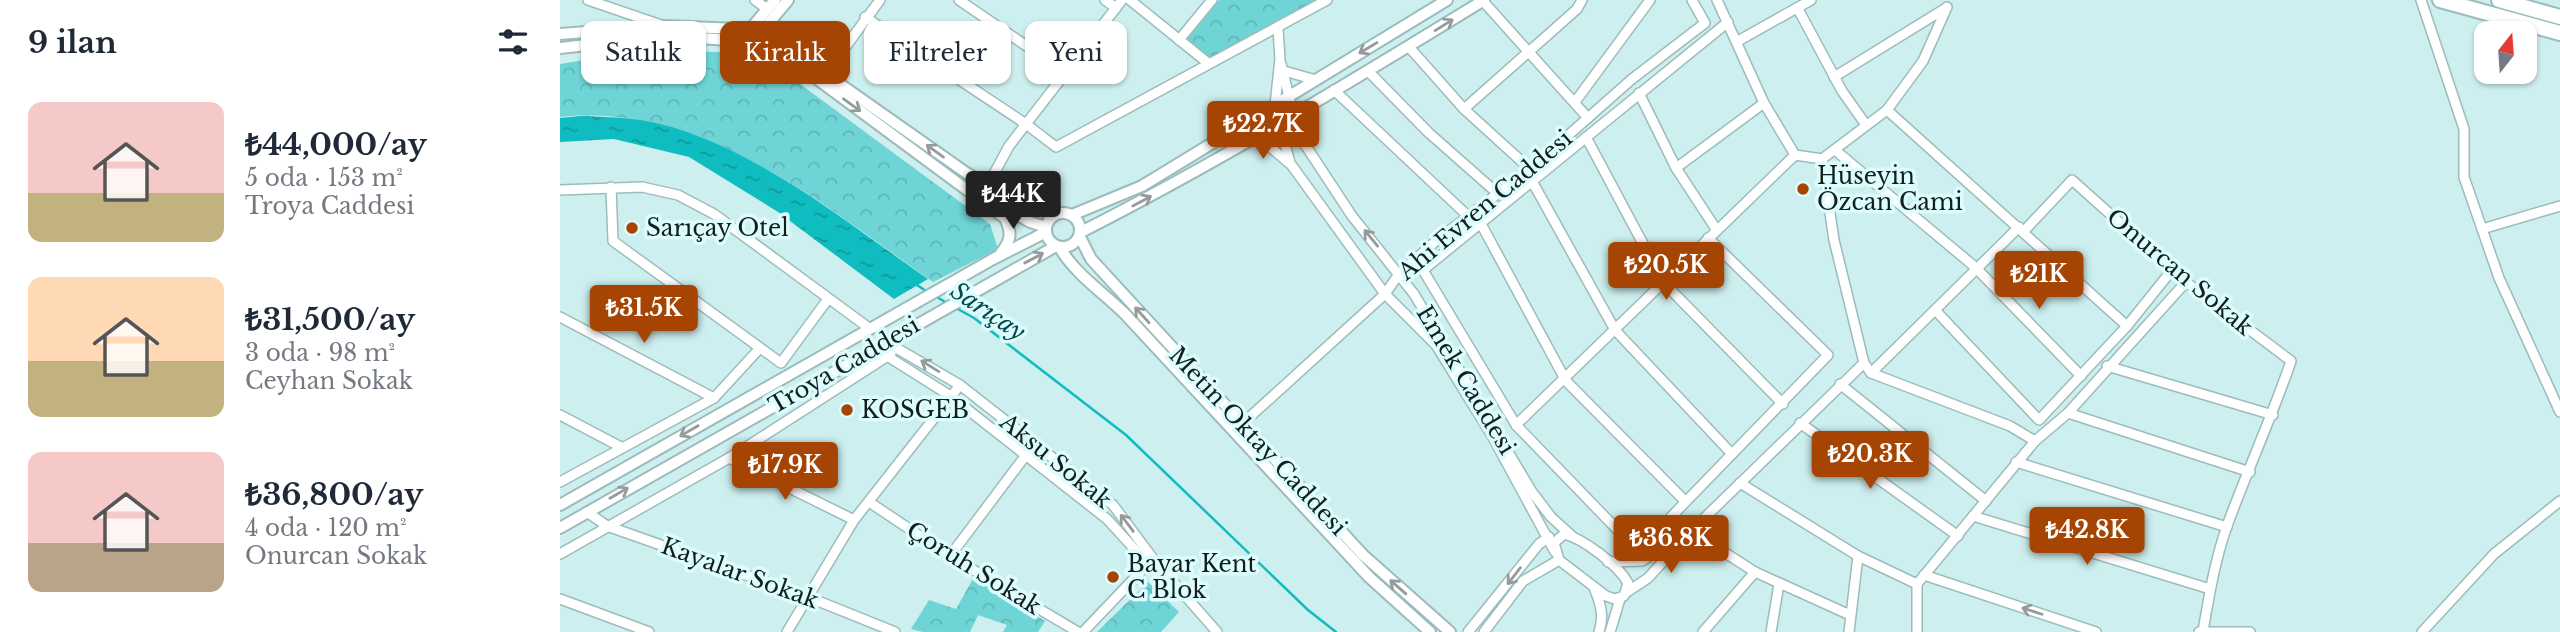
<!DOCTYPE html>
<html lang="tr">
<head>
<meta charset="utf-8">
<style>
	:root { --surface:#fff; --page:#f2f2f3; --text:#1f2937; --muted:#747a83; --accent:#a64403 }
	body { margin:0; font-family:"Libre Baskerville",serif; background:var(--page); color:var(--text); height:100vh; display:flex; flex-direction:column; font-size:26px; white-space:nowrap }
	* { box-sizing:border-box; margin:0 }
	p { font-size:23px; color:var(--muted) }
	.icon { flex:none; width:38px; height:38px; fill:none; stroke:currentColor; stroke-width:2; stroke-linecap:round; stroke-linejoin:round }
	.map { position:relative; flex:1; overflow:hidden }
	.drawer { display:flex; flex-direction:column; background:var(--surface); width:560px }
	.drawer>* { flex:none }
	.guide { position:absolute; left:21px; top:21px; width:665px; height:63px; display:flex; gap:14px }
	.needle { width:46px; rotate:17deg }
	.tools { position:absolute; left:1914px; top:21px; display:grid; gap:14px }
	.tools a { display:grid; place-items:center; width:63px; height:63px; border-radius:14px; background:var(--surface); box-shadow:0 2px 5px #0004; font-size:35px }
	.price { position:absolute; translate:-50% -60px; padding:0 16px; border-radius:7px; background:var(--accent); color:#fff; font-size:23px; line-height:46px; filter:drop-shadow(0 2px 4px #0008) }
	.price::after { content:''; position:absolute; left:50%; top:42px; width:21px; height:16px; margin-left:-10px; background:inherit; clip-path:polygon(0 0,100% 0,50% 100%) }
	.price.current { background:#222; color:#fff }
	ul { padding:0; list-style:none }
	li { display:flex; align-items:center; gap:21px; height:175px; padding:0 28px }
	li span { display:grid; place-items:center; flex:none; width:196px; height:140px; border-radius:14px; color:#555 }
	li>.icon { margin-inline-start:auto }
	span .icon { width:84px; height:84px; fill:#fffc; stroke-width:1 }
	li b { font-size:30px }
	h2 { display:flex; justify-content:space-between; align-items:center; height:84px; padding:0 28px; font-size:30px }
	.pill { padding:0 24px; border-radius:14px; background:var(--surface); box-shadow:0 2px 5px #0004; font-size:24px; line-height:63px }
	.pill.current { background:var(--accent); color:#fff }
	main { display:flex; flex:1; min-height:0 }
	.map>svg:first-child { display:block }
	.park { fill:url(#park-crowns) }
	.water { fill:url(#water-ripples) }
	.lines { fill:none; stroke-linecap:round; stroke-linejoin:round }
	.stream { stroke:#0fbdc0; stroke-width:2.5 }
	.minor-casing { stroke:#9cbcbc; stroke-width:12 }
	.major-casing { stroke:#9cbcbc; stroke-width:14 }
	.highway-casing { stroke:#9cbcbc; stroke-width:18 }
	.minor { stroke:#fff; stroke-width:9 }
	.major { stroke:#fff; stroke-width:10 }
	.highway { stroke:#fff; stroke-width:14 }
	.oneway { stroke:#959a9a }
	.poi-dot { fill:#a64403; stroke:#dcfcfd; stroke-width:2.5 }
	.labels { text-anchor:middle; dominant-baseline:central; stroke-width:7; stroke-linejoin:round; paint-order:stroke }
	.poi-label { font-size:23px; fill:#131f1f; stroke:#dcfcfd; text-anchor:start }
	.street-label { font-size:23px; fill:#131f1f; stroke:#dcfcfd }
	.water-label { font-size:24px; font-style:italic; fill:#06494b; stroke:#dcfcfd }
</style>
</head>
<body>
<main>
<section class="drawer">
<h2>9 ilan<svg class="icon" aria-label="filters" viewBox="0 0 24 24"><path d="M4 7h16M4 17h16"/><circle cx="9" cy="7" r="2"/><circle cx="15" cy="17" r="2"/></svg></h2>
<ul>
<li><span style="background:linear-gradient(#f6c9c9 65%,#c2b280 0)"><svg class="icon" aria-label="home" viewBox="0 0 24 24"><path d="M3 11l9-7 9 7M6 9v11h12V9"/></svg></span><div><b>₺44,000/ay</b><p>5 oda · 153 m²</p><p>Troya Caddesi</p></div></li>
<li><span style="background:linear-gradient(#ffd9b3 60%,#c2b280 0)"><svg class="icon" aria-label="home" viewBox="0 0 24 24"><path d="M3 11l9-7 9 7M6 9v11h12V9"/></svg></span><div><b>₺31,500/ay</b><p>3 oda · 98 m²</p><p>Ceyhan Sokak</p></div></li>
<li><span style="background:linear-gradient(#f6c9c9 65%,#b9a48a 0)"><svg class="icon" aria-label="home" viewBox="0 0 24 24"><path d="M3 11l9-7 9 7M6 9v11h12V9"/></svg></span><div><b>₺36,800/ay</b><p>4 oda · 120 m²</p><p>Onurcan Sokak</p></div></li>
</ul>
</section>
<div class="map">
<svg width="2000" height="632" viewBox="0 0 2000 632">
	<defs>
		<pattern id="park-crowns" width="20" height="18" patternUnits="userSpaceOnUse" patternTransform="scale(1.75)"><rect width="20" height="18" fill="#6fd4d6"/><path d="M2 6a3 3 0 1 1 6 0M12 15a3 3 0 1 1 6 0" fill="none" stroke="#5fb6b7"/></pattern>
		<pattern id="water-ripples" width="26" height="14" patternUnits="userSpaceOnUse" patternTransform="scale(1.75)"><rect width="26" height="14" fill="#0fbdc0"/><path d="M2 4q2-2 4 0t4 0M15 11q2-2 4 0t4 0" fill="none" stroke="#0d999b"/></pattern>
	</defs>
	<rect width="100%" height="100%" fill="#ceefef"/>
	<!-- park -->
	<g class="park">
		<polygon points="659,0 760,0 649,59 625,41"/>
		<path d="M81 51 165 52 195 57 236 81 430 224 438 249 373 282C262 205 145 102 0 117V64Z"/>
		<polygon points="414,577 485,621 478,632 443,632 447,625 418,615 410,632 363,632 351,629 369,600 396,609"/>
		<polygon points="588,582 619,612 601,632 537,632"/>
	</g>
	<!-- water -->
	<path class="water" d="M20 116C47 117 74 117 100 124 197 148 287 223 368 279L334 299 218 212 129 157 54 139 0 142V118Z"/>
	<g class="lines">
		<!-- stream -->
		<g class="stream">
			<polyline points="357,285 369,293"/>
			<polyline points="375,296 387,303"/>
			<polyline points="396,308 414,318 566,435 748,610 776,632"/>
		</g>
		<defs>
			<g id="minor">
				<polyline points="28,0 104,26"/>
				<polyline points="195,0 207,9"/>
				<polyline points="399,0 506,73"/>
				<polyline points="545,0 556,8"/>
				<polyline points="570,0 648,63"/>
				<polyline points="1157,0 1204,103 1235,155 1262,159 1274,240 1304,363 1311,373 1459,227"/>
				<polyline points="1861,0 1904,129 1904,177 1939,278 2000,412"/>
				<polyline points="923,1 1028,118"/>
				<polyline points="1238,9 1282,91 1306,125"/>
				<polyline points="305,17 466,124 496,147 767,0"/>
				<polyline points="718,29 720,59 715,105 730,163 825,294 876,345 931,434 995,552"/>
				<polyline points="619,40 652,0"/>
				<polyline points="1178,41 1251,0"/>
				<polyline points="849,47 904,109 970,169"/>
				<polyline points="721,64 738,134 792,216 854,294 972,492 991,517 1013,537"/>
				<polyline points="724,71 756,80"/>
				<polyline points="808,71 869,133 937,193"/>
				<polyline points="267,72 320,0"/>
				<polyline points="1274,77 1386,8"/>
				<polyline points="774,90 908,216"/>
				<polyline points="1079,93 1116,168 1156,229"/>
				<polyline points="1015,102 1090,0"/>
				<polyline points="904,109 1017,9 1022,0"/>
				<polyline points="1327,110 1567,326"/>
				<polyline points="696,135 729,163"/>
				<polyline points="1026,137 1104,283 1223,404"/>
				<polyline points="742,138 746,107"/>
				<polyline points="1275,150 1415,267 1521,376"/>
				<polyline points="1262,159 1327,110 1363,61 1387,7"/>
				<polyline points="1116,168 1204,103"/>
				<polyline points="973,183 1055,330 1172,454"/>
				<polyline points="428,185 449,146 562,0"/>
				<polyline points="51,187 53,241 221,363 268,299"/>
				<polyline points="0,190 82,187 118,195 154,214 309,328"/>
				<polyline points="920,222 1006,381 1125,501"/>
				<polyline points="1922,229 2000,206"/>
				<path d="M1464 231 1512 180 1626 282 1731 361C1712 417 1687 471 1667 526 1655 560 1649 596 1643 631"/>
				<polyline points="1148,238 1268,355 1078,551 956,425 863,270 1168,22"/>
				<polyline points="1375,310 1479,420 1567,326 1612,270"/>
				<polyline points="0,317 154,398"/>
				<polyline points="338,349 400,385 553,505 594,560 657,632"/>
				<polyline points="327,356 389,395 547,519 588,564 523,632"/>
				<polyline points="1547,366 1713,415"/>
				<polyline points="1311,373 1450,426 1475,441 1357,584"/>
				<polyline points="1280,384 1426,501"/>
				<polyline points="1508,413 1690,472"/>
				<polyline points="0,415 61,447"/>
				<polyline points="1240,423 1398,536"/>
				<polyline points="682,424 825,294 839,274 877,240 970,169 1072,79 1145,23 1132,0"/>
				<polyline points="956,425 1235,155"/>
				<polyline points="1475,441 1508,413 1626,282"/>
				<polyline points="169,458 294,520"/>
				<polyline points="1456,462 1667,527"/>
				<polyline points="0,482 154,398 200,348"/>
				<polyline points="1180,483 1298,556 1357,584 1357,632"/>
				<polyline points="309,502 390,556 518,632"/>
				<polyline points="27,512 47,526 248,597 335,632"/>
				<polyline points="1413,516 1650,589"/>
				<polyline points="1131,531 1195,572 1290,615"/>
				<path d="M1004 534C1024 539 1058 565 1068 583L1064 596 1055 599 1046 596 999 560 994 543Z"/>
				<polyline points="0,554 169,458 331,354"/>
				<polyline points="390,556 475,443"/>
				<polyline points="1048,562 1082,561 1129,531"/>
				<polyline points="1364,575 1536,632"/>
				<path d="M1035 590C1041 605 1044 616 1039 632"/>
				<polyline points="1067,592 1088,578 1131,531 1304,363"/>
				<polyline points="0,599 89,632"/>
				<polyline points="227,632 294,520 400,385"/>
				<polyline points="908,632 979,544 989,537"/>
				<polyline points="924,632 963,581 999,560"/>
				<polyline points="1050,632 1060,599"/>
				<polyline points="1143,632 1195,572"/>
				<polyline points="1211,632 1219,584"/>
				<polyline points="1289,632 1298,556"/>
				<polyline points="1639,632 1690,632"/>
				<polyline points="1862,632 1934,554 2000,501"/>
			</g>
			<g id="major">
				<polyline points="188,32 215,0"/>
				<polyline points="0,34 104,26 203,30 405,172 446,195 501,213"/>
				<polyline points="202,35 203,30 228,0"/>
				<path d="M0 48 107 36 201 42 226 56 445 218C452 232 451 241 441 253"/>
				<polyline points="419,192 470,222 486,227"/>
				<circle cx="503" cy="230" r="17"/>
				<polyline points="512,215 582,186 887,0"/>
				<path d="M521 232C659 162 792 81 924 0"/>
				<polyline points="520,237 531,259 803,555 890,632"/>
				<path d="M500 248C516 275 544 293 566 315L809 577 870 632"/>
				<polyline points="0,505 433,259 486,232"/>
				<polyline points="0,528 496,246"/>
			</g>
			<g id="highway">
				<polyline points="1880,0 2000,33"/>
				<polyline points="1939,0 2000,17"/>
			</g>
		</defs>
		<!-- minor casing -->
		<use href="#minor" class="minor-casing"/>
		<!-- major casing -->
		<use href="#major" class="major-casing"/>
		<!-- highway casing -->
		<use href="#highway" class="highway-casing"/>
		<!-- minor -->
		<use href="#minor" class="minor"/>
		<!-- major -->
		<use href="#major" class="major"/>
		<!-- highway -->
		<use href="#highway" class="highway"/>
	</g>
	<!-- one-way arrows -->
	<defs><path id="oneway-shaft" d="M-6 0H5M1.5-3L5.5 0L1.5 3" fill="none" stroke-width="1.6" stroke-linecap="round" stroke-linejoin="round" transform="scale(1.75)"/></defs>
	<g class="oneway">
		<use href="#oneway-shaft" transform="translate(884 25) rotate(-32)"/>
		<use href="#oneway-shaft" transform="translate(808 48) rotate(149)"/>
		<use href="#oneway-shaft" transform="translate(292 105) rotate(36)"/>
		<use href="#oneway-shaft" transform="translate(375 151) rotate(-144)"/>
		<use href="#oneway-shaft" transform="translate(582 201) rotate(-28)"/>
		<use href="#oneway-shaft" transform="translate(811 238) rotate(-129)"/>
		<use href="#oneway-shaft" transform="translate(474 258) rotate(-28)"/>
		<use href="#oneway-shaft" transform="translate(582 315) rotate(-132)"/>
		<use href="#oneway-shaft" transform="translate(370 366) rotate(-148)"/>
		<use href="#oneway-shaft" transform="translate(129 431) rotate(150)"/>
		<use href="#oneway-shaft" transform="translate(59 493) rotate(-30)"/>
		<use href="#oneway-shaft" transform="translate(567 523) rotate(-127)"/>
		<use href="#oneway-shaft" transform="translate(954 576) rotate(128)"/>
		<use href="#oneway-shaft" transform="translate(838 587) rotate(-139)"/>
		<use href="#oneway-shaft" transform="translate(1472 611) rotate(-162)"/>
	</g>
	<!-- markers -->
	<g class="poi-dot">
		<circle cx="1243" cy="189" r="7"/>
		<circle cx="72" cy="228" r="7"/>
		<circle cx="287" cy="410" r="7"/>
		<circle cx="553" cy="577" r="7"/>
	</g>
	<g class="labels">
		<!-- poi labels -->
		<g class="poi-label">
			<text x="1257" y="176">Hüseyin<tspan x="1257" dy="26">Özcan Cami</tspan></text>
			<text x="86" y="228">Sarıçay Otel</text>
			<text x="301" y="410">KOSGEB</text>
			<text x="567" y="564">Bayar Kent<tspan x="567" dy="26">C Blok</tspan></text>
		</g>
		<!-- street labels -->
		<g class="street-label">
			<text transform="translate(925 205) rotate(-40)">Ahi Evren Caddesi</text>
			<text transform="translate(1620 272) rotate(40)">Onurcan Sokak</text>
			<text transform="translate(284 365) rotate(-30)">Troya Caddesi</text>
			<text transform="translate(906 380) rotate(59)">Emek Caddesi</text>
			<text transform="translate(698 441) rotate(47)">Metin Oktay Caddesi</text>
			<text transform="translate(496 461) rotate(39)">Aksu Sokak</text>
			<text transform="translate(414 568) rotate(32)">Çoruh Sokak</text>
			<text transform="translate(180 573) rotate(20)">Kayalar Sokak</text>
		</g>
		<!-- water labels -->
		<g class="water-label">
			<text transform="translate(428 311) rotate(34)">Sarıçay</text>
		</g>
	</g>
</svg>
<div class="tools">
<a><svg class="needle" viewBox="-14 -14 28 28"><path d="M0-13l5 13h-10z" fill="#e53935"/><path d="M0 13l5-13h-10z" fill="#747a83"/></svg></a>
</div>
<b class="price" style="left:703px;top:161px">₺22.7K</b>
<b class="price current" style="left:453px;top:231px">₺44K</b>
<b class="price" style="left:1106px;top:302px">₺20.5K</b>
<b class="price" style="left:1479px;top:311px">₺21K</b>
<b class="price" style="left:84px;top:345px">₺31.5K</b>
<b class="price" style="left:1310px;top:491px">₺20.3K</b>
<b class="price" style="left:225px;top:502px">₺17.9K</b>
<b class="price" style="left:1527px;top:567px">₺42.8K</b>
<b class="price" style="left:1111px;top:575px">₺36.8K</b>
<div class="guide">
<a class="pill">Satılık</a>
<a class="pill current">Kiralık</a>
<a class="pill">Filtreler</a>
<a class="pill">Yeni</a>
</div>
</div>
</main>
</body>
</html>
